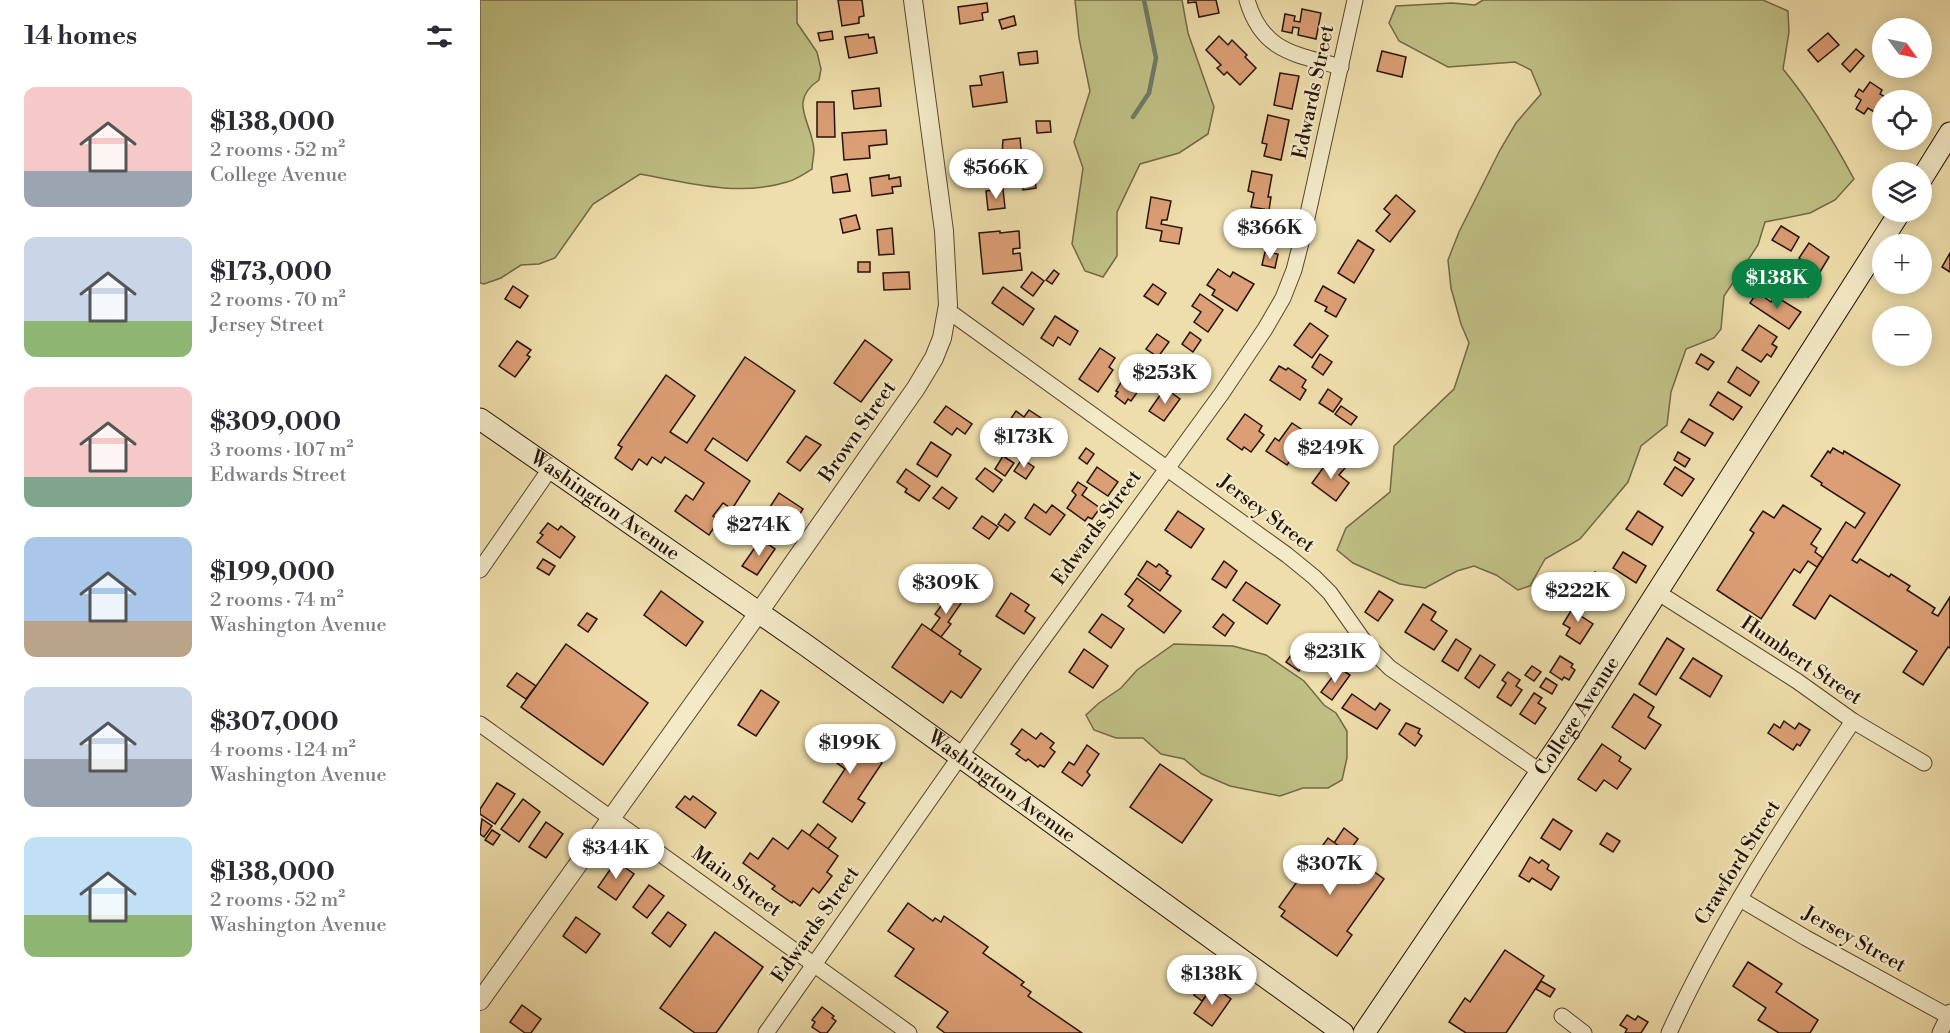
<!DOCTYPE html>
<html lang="en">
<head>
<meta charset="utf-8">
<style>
	:root { --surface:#fff; --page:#f2f2f3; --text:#2b2b33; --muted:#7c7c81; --accent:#0b8043 }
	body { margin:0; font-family:"Libre Bodoni",serif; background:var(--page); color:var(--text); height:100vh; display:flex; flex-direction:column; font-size:22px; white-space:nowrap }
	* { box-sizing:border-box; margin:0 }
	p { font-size:20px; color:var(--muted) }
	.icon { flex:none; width:33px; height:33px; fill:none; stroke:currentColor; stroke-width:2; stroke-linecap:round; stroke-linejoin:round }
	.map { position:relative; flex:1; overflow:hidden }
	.sheet { display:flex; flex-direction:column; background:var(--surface); width:480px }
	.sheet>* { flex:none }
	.needle { width:39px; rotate:123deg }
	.buttons { position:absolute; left:1392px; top:18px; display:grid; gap:12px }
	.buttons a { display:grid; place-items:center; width:60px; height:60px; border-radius:50%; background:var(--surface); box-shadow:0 3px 15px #0003; font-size:30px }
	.price { position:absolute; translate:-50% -51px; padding:0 14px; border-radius:21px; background:#fff; color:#222; font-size:20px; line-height:39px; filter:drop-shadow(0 2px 3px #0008) }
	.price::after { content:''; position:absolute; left:50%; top:36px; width:18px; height:14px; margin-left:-9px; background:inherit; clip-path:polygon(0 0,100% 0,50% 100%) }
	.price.active { background:var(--accent); color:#fff }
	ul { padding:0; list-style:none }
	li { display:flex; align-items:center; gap:18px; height:150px; padding:0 24px }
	li span { display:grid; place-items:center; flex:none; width:168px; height:120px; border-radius:12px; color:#555 }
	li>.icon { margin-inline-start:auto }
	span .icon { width:72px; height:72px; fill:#fffc; stroke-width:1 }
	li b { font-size:26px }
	h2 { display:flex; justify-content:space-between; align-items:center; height:72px; padding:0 24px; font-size:26px }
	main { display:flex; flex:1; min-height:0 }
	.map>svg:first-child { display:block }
	.green { fill:#bfbf84; stroke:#726846; stroke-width:1.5 }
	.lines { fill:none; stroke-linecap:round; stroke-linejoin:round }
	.stream { stroke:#6c7966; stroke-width:4.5 }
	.building { fill:#dc9e74; stroke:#251208; stroke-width:1.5 }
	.minor-casing { stroke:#574531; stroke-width:17 }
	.tertiary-casing { stroke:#574531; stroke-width:20 }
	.secondary-casing { stroke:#251208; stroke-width:23 }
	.minor { stroke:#f4eac8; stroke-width:15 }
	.tertiary { stroke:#f4eac8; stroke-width:18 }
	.secondary { stroke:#f4eac8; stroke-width:21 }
	.labels { text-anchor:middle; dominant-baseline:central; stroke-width:4.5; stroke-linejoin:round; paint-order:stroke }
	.street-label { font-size:20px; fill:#251208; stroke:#f4eac8 }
</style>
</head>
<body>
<main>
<section class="sheet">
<h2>14 homes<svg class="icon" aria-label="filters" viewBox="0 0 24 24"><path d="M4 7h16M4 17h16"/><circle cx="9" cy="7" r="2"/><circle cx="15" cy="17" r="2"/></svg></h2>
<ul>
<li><span style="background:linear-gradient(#f6c9c9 70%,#9aa5b1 0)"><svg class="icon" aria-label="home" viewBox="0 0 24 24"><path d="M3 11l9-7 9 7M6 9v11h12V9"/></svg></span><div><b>$138,000</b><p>2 rooms · 52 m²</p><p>College Avenue</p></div></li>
<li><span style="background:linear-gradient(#c9d6e8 70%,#8fb573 0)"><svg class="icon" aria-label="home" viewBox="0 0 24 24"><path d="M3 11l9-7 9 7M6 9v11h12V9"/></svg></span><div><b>$173,000</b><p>2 rooms · 70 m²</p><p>Jersey Street</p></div></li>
<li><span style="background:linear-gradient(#f6c9c9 75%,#7fa58c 0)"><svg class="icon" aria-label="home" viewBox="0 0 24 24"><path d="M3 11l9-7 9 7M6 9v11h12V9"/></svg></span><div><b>$309,000</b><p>3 rooms · 107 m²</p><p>Edwards Street</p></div></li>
<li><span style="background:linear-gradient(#a9c7e8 70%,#b9a48a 0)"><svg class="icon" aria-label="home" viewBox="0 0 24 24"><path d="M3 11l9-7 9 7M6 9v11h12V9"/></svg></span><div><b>$199,000</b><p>2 rooms · 74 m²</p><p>Washington Avenue</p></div></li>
<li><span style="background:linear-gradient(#c9d6e8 60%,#9aa5b1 0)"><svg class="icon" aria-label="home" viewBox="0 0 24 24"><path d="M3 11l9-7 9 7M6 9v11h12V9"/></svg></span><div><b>$307,000</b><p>4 rooms · 124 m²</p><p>Washington Avenue</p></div></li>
<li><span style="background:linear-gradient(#bfe0f5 65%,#8fb573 0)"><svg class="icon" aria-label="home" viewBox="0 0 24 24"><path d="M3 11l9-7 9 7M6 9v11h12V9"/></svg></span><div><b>$138,000</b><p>2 rooms · 52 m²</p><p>Washington Avenue</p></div></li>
</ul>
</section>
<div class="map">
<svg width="1470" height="1033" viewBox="0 0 1470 1033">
	<rect width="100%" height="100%" fill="#eedeab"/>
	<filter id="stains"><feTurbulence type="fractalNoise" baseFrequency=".00333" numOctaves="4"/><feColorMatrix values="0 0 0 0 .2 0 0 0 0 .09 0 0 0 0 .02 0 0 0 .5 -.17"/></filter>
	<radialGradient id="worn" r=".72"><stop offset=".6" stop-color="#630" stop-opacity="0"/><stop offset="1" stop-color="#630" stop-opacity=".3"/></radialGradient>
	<!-- green -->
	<g class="green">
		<path d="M0 0H317V23L337 52 341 69 339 80C307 102 332 121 334 150 334 156 332 163 332 169 324 174 315 180 307 182 259 197 208 183 160 174L113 204 75 258 59 264 41 265 21 278 4 284 0 283Z"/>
		<polygon points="595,0 702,0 708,33 734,107 728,134 699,153 660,164 637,212 637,256 623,277 605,271 592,244 603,168 594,142 610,91 599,38"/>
		<path d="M1003 0H1283L1308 11 1309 32 1303 69C1331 103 1353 140 1374 179L1355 200 1330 213 1285 222 1278 245 1244 296 1241 329 1234 338 1206 349 1191 392 1187 425 1161 446 1148 482 1100 539 1065 559 1050 586 1038 590 1016 575 994 566 977 571 945 588 920 584 873 563 857 550 866 528 910 492 914 446 974 389 989 343 981 324 971 288 968 260 979 232 1020 150 1036 123 1061 94 1051 70 1035 62 968 67 919 41 909 23 916 6 972 3 995 5Z"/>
		<polygon points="694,644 753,646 786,655 824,681 844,705 856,713 867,731 867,758 862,780 848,788 823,788 800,796 750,786 722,774 704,759 681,754 663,738 636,738 614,730 606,715 619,703 641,688 657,670"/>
	</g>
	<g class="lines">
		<!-- stream -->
		<polyline class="stream" points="653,117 669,93 676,58 664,0"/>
	</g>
	<!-- building -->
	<g class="building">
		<polygon points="358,0 382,0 384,16 379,17 379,23 362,26"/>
		<polygon points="708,0 736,0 739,13 719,17 716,2 708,3"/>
		<polygon points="507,3 508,12 502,13 503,20 480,24 478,7"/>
		<polygon points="822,9 841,13 836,39 818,35 819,28 813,27 812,33 802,31 805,14 815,16 814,21 820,22"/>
		<polygon points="534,16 536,25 522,29 519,20"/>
		<polygon points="352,31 353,39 340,41 338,33"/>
		<polygon points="1348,33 1359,45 1338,62 1328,50"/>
		<polygon points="388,34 389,38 394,37 397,53 369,58 365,37"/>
		<polygon points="739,36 748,45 752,40 767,55 765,57 776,68 760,85 747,72 744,75 737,68 741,65 726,50"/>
		<polygon points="1376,49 1384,56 1370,72 1362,64"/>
		<polygon points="557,51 558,63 540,65 538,53"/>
		<polygon points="902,51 926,57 922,77 897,71"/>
		<polygon points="523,72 527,102 493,107 490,86 502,85 500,76"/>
		<polygon points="800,73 819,76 812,109 794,105"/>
		<polygon points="1390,82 1402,90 1400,94 1410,100 1402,100 1402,117 1388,108 1384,114 1376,109 1381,100 1375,96 1379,89 1383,92"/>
		<polygon points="399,88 401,106 374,109 372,91"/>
		<polygon points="337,102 354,102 355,137 337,137"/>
		<polygon points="788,115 809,120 801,160 784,156 787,144 782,143"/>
		<polygon points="556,121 570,121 571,132 557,133"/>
		<polygon points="406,130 407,144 389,146 390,158 364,160 362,133"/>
		<polygon points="540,138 542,159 525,161 524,153 522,154 523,140"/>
		<polygon points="772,171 792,175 788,197 791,197 789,210 771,207 774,193 768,191"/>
		<polygon points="367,174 370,191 353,193 351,177"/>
		<polygon points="409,175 409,179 420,177 421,186 412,187 413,193 392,196 390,178"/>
		<polygon points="555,177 556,188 543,190 542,178"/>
		<polygon points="523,189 525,208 508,210 506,191"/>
		<polygon points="916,195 935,211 910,242 896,231 910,214 904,209"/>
		<polygon points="671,197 691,201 687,220 682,220 681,224 702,228 699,244 680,241 682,231 666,228"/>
		<polygon points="376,215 380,229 363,233 360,219"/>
		<polygon points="1301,226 1319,237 1311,251 1292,240"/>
		<polygon points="412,228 414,254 399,255 397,230"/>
		<polygon points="520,231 520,233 539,231 540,248 533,249 533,254 540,253 542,270 503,274 499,233"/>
		<polygon points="878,240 894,250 874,283 858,273"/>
		<polygon points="1329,243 1349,257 1340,272 1319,258"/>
		<polygon points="785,252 798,254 795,268 782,265"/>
		<polygon points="1470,253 1470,272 1462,267"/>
		<rect x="378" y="262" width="12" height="10"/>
		<polygon points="1307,264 1337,282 1328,297 1298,278"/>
		<polygon points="738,269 750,277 753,272 774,284 757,311 732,295 735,290 727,285"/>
		<polygon points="574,270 579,274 572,284 566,280"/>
		<polygon points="429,272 430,289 404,290 403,273"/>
		<polygon points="552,272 564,281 553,296 541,287"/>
		<polygon points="673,284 686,293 678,305 664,296"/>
		<polygon points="33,286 48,296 40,308 25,299"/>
		<polygon points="843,286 866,299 856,317 845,311 847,307 835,301"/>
		<polygon points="523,287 554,309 543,325 512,303"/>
		<polygon points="1277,292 1291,302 1295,296 1321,312 1309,329 1270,303"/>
		<polygon points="720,294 743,310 728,332 714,322 721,312 712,306"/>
		<polygon points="575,316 598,331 590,345 578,337 573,346 561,338"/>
		<polygon points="830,323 848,336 832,358 814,345"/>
		<polygon points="1279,325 1297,337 1292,344 1297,347 1291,357 1287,354 1281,362 1262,350"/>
		<polygon points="710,332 721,340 713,352 702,344"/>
		<polygon points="677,334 689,342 678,357 666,349"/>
		<polygon points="385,340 412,360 381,402 354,383"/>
		<polygon points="37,341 51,350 47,355 50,357 35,377 19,366"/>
		<polygon points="620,348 635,358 629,367 633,370 618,392 599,379"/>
		<polygon points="840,354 852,362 843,375 832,367"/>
		<polygon points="1221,354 1234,362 1228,370 1216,363"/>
		<polygon points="265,357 315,391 267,461 233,438 225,450 270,481 252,509 243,503 233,516 239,520 229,535 195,511 206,495 213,500 224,483 185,457 181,463 172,457 167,465 159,459 152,470 135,458 142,447 138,445 186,375 215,396 190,432 207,443"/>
		<polygon points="799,366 806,370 808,368 826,380 822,387 826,390 820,400 790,380"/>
		<polygon points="1257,367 1279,382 1270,396 1248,382"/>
		<polygon points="656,373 666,380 651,401 648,399 645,404 635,396 638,392 636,391 643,379 649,383"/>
		<polygon points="685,388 700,399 684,421 669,411"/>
		<polygon points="848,389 862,399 853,412 839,403"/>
		<polygon points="1238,392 1262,407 1253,420 1230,405"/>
		<polygon points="466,406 492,424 485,434 477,428 472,435 454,422"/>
		<polygon points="861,406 877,417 871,425 855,414"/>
		<polygon points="549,410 561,418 542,444 523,430 536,411 544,417"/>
		<polygon points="765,414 782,426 779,431 784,435 771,452 764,447 762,450 747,439"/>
		<polygon points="1209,419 1233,433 1225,446 1201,432"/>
		<polygon points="812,423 824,431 813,447 817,451 807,465 786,451 795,438 799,441"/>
		<polygon points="326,436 341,445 320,471 307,462"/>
		<polygon points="451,442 471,455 457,477 437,464"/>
		<polygon points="606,448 614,454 607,464 599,458"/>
		<polygon points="1353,448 1363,454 1364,451 1420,485 1372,560 1377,563 1380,559 1409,577 1411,574 1430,586 1427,590 1455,608 1452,613 1458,616 1470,597 1470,648 1468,647 1443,685 1423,672 1437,651 1350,595 1335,619 1313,605 1366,522 1375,528 1385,513 1341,485 1342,483 1331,476 1348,451 1350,453"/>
		<polygon points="1198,452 1210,459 1205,467 1194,460"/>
		<polygon points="523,456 534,463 525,476 515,469"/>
		<polygon points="851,457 865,468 859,475 869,483 856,501 832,483"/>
		<polygon points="542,459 554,467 546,479 534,471"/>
		<polygon points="617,467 638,482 628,496 607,482"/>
		<polygon points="1195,467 1214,479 1202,496 1184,484"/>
		<polygon points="505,468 522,480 513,492 496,479"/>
		<polygon points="426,469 450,486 439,501 425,492 427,489 417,482"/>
		<polygon points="598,482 607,488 602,495 620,508 612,519 608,517 605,521 587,508 596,495 592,491"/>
		<polygon points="462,487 477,498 469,509 453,498"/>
		<polygon points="299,493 323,509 312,526 288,510"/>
		<polygon points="554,504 566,513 572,505 585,515 570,535 545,518"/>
		<polygon points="1303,505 1341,529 1331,544 1337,548 1335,552 1343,558 1337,567 1328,561 1320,573 1314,569 1281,619 1237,590 1274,533 1270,530 1283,511 1294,518"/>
		<polygon points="698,511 724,529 711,548 685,530"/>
		<polygon points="1158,511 1183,527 1172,545 1146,529"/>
		<polygon points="525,514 535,522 528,531 518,524"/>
		<polygon points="502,516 518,527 509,539 493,528"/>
		<polygon points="68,523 78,530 81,526 95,537 80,558 57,542 63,535 60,533"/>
		<polygon points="281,539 295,549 277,575 262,566"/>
		<polygon points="1143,552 1166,566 1156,583 1133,568"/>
		<polygon points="63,559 75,566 69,575 57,568"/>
		<polygon points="667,561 676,567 679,564 688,571 686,573 691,576 680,591 658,575"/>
		<polygon points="744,561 757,571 746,588 732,579"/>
		<polygon points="1115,572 1138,587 1126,605 1103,590"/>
		<polygon points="657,578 701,611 684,633 648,606 653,600 645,594"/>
		<polygon points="766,582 800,605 787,624 753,600"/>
		<polygon points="181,591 223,622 206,646 164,615"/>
		<polygon points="899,591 913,600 898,621 885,612"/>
		<polygon points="531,593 549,605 545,611 555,618 544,634 516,616"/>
		<polygon points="470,594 482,602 468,622 471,624 461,637 451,630 460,618 455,614"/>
		<polygon points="1097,601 1107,608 1101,616 1113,624 1100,644 1086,635 1090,628 1083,624"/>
		<polygon points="943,604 956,612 951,620 967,631 954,650 925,632"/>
		<polygon points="107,613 117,619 108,632 98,625"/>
		<polygon points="622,614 644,629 631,648 609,632"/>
		<polygon points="743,614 754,623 745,636 733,627"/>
		<polygon points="442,624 481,651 479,654 501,669 481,698 471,691 463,703 412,667"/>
		<polygon points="1187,638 1204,649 1176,695 1159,684"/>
		<polygon points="976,639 991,649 978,671 962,661"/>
		<polygon points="820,643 832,652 819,671 806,662"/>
		<polygon points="86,644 168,703 123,765 41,707"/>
		<polygon points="604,649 628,666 613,688 589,672"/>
		<polygon points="1000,655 1015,665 999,688 985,678"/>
		<polygon points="1080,656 1093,664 1091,667 1095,670 1089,680 1084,677 1082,680 1070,672"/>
		<polygon points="1213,658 1242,676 1230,697 1200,678"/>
		<polygon points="1052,666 1061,672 1054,681 1045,675"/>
		<polygon points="859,668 870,675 852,700 841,692"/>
		<polygon points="1028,672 1040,680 1036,686 1042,690 1031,706 1017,697 1026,683 1022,680"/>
		<polygon points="37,673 56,686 46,699 27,686"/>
		<polygon points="1066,678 1077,685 1072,694 1060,687"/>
		<polygon points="281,690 299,702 276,736 258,725"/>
		<polygon points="1054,693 1062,698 1058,703 1066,708 1055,724 1040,714"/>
		<polygon points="872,694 895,710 900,703 910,710 897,729 862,708"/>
		<polygon points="1154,694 1174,707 1168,717 1181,725 1165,749 1132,727"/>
		<polygon points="1304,721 1315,729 1319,723 1330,730 1320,746 1317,744 1313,750 1288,733 1294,724 1300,728"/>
		<polygon points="926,723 940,729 938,733 942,736 935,746 919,734"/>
		<polygon points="542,729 556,739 561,733 574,743 570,748 575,752 564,767 560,765 558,767 548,759 546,761 536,754 540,750 531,744"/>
		<polygon points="355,731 368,740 372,734 383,742 380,748 402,763 378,799 385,803 372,822 343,802 365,769 354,761 356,757 343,748"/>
		<polygon points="1122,744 1141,757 1139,761 1151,769 1137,789 1124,780 1116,791 1098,779"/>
		<polygon points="607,745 619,754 607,772 610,775 602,786 582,772 589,762 594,765"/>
		<polygon points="680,764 732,800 702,843 650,807"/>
		<polygon points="17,783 35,794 15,824 0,814 0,809"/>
		<polygon points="205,796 210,800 213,796 236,813 225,828 196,807"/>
		<polygon points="43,799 60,812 39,842 21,829"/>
		<polygon points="2,819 12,826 4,837 0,834"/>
		<polygon points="1073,819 1092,831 1080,850 1061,838"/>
		<polygon points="66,822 83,834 66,858 49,847"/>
		<polygon points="338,824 356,838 348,849 329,836"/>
		<polygon points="864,828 878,839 868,853 854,843"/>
		<polygon points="12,830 20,835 13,845 5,840"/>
		<polygon points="322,830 358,856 347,872 352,876 339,893 333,888 320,906 313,901 312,903 292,889 295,886 263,863 270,853 278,859 293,838 308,849"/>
		<polygon points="1127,833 1140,841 1133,852 1120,844"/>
		<polygon points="848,838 904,879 867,931 872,935 857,956 801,916 805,911 799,907"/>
		<polygon points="1050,857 1059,863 1062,860 1069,865 1067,869 1079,877 1071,890 1052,878 1049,882 1039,876"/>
		<polygon points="136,861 154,874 136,900 118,887"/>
		<polygon points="169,885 184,896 167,918 153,907"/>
		<polygon points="428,903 453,921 455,918 461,922 464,916 508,947 503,953 544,982 541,985 551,992 548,996 602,1033 465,1033 457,1027 468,1012 415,976 434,949 408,931"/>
		<polygon points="188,912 206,925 190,947 172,933"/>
		<polygon points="96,917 120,934 106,953 83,936"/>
		<polygon points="235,932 283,967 236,1033 215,1033 180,1008"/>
		<polygon points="1025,950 1064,976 1026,1033 986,1033 969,1022 985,998 990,1002"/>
		<polygon points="1268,962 1302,984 1296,992 1338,1020 1330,1033 1299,1033 1278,1020 1286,1008 1253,986"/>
		<polygon points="725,980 733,986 722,1001 714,995"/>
		<polygon points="1061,981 1075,989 1070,997 1056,989"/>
		<polygon points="733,986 751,999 732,1026 714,1013"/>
		<polygon points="42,1005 61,1019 51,1033 45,1033 30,1022"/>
		<polygon points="342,1007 354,1016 352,1018 356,1021 347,1033 341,1033 332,1027 335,1022 332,1020"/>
		<polygon points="1147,1015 1155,1020 1158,1016 1168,1022 1161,1033 1145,1033 1147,1029 1140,1025"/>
	</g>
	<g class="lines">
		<defs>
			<g id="minor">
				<path d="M767 0C782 52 815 54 861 67"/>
				<polyline points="467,310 807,555 834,577 850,593 886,644 910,668 1061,772"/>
				<polyline points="0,570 70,469"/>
				<polyline points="1177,592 1317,681 1373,721 1444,763"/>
				<polyline points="0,724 429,1033"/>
				<polyline points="1260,899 1326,938 1468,1016"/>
				<polyline points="1082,1016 1104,1033"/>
				<polyline points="286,1033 542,668 742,393 785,329 803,298 814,270 825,227 875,0"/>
				<path d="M1189 1033C1239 923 1306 822 1373 721"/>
				<polyline points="1460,1033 1470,1012"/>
			</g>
			<polyline id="tertiary" points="0,1001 279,612 436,388 454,358 462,338 468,305 464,231 433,0"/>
			<g id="secondary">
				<polyline points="1442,178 1470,133"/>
				<path id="s1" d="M0 419 327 646 863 1033"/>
				<path id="s2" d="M884 1033 1087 733 1420 212"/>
			</g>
		</defs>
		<!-- minor casing -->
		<use href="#minor" class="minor-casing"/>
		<!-- tertiary casing -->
		<use href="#tertiary" class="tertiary-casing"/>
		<!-- secondary casing -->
		<use href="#secondary" class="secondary-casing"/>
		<!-- minor -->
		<use href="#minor" class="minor"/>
		<!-- tertiary -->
		<use href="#tertiary" class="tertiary"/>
		<!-- secondary -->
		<use href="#secondary" class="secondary"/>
	</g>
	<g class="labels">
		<!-- street labels -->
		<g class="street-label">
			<text transform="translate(834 92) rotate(-78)">Edwards Street</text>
			<text transform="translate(378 432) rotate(-55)">Brown Street</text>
			<text stroke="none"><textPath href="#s1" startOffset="152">Washington Avenue</textPath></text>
			<text transform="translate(786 514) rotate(37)">Jersey Street</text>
			<text transform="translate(617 528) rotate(-54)">Edwards Street</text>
			<text transform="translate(1321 661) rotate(34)">Humbert Street</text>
			<text stroke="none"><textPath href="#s2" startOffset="382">College Avenue</textPath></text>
			<text stroke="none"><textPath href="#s1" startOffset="638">Washington Avenue</textPath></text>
			<text transform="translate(1258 863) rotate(-58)">Crawford Street</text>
			<text transform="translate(256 882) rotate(36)">Main Street</text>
			<text transform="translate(336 925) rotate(-55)">Edwards Street</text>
			<text transform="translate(1374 940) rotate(29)">Jersey Street</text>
		</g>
	</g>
	<rect width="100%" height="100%" filter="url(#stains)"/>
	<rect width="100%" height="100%" fill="url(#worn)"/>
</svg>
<div class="buttons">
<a><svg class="needle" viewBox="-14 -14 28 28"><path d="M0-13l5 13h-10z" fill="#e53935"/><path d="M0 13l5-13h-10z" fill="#7c7c81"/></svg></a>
<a><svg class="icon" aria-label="locate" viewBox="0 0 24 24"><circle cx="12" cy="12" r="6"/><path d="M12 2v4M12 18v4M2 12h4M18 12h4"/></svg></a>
<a><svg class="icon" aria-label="layers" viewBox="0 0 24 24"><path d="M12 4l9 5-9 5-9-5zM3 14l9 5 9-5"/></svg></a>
<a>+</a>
<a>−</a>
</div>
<b class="price" style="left:516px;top:200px">$566K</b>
<b class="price" style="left:790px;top:260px">$366K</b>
<b class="price active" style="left:1297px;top:310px">$138K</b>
<b class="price" style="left:685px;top:405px">$253K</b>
<b class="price" style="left:544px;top:469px">$173K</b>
<b class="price" style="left:851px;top:480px">$249K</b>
<b class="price" style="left:279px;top:557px">$274K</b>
<b class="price" style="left:466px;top:615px">$309K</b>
<b class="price" style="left:1098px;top:623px">$222K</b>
<b class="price" style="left:855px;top:684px">$231K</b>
<b class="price" style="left:370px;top:775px">$199K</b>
<b class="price" style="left:136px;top:880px">$344K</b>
<b class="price" style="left:850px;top:896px">$307K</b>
<b class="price" style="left:732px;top:1006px">$138K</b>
</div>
</main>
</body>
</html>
